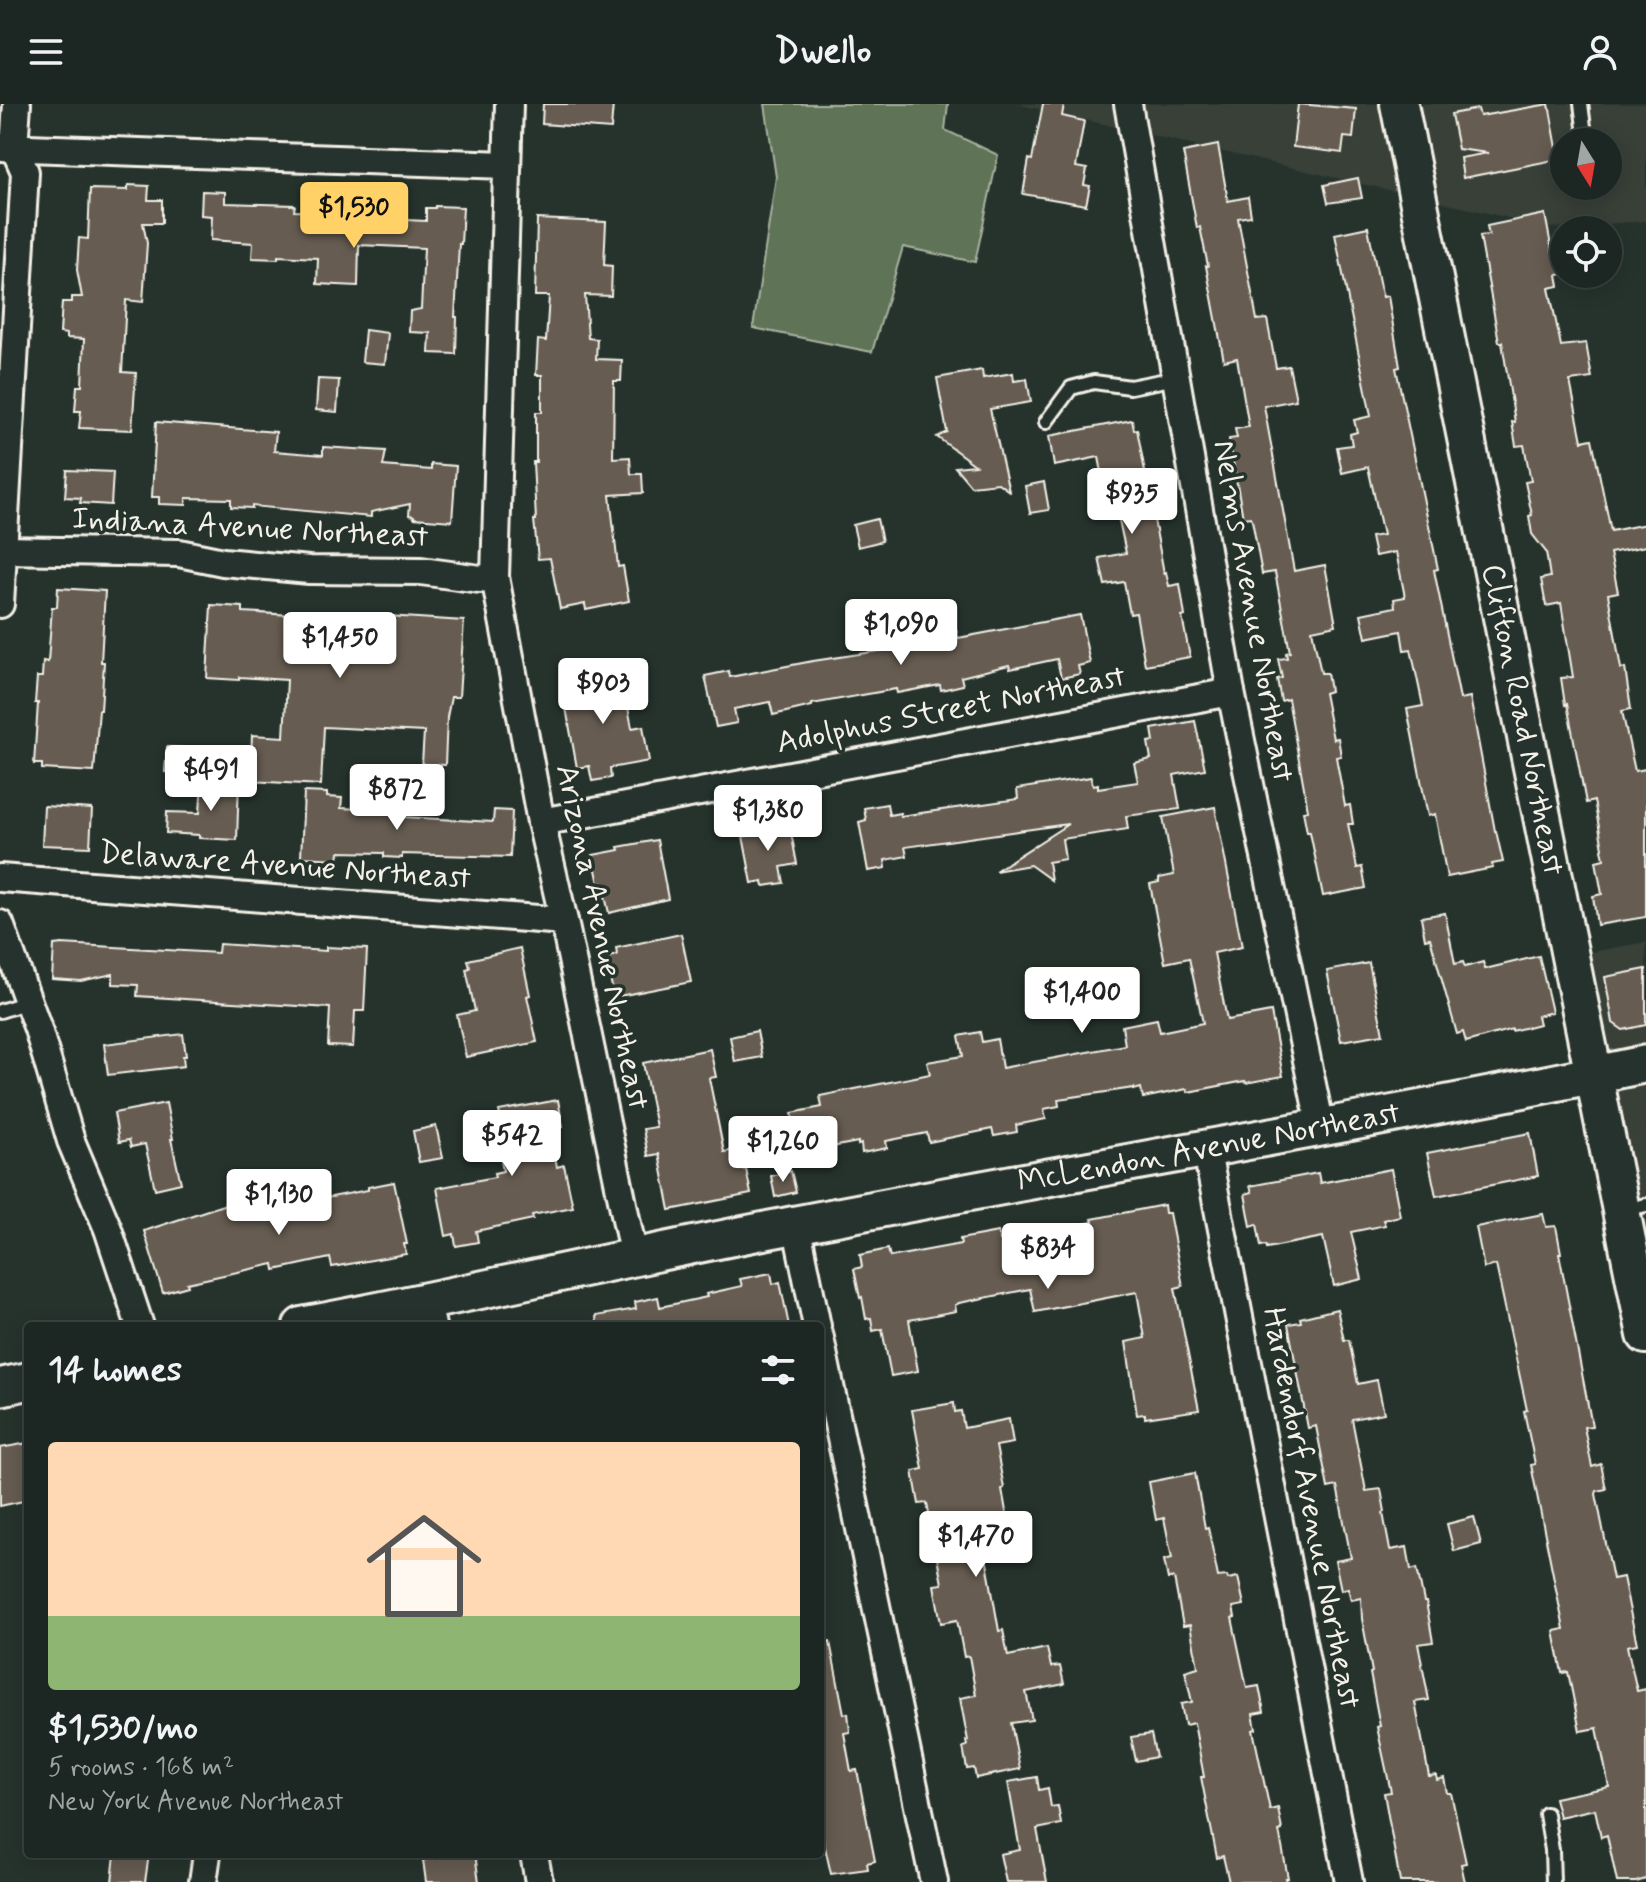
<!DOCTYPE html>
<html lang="en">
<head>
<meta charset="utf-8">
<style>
	:root { --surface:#1c2622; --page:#29322f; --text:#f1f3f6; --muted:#a0a5a5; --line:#3a4340; --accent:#ffd166 }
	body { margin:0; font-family:Mynerve,sans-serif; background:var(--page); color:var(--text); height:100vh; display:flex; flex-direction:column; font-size:30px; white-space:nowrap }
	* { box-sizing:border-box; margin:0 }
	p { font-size:26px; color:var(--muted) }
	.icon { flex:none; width:44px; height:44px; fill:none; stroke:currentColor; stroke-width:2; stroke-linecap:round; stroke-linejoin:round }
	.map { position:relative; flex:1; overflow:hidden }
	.panel { position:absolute; left:24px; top:1218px; width:800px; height:536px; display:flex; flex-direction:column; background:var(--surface); border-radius:8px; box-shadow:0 4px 20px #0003,0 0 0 2px var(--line) }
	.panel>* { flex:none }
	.needle { width:52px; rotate:169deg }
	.fabs { position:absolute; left:1550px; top:24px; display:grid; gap:16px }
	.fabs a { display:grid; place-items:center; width:72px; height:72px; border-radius:50%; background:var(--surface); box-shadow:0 4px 20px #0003,0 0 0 2px var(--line); font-size:40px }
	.price { position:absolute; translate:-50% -68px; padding:0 18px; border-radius:8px; background:#fff; color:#222; font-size:26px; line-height:52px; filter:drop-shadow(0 2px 4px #0008) }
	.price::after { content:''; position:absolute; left:50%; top:48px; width:24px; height:18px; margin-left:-12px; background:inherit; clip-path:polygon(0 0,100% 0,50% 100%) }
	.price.on { background:var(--accent); color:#111 }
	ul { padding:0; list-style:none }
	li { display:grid; align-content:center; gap:16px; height:424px; padding:0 24px }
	li span { display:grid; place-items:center; height:248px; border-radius:8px; color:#555 }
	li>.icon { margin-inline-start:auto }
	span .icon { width:144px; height:144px; fill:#fffc; stroke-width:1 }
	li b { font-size:34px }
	h2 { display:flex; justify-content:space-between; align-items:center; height:96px; padding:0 24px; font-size:34px }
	header { display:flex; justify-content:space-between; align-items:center; height:104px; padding:0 24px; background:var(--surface); font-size:36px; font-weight:700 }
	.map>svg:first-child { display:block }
	.built { fill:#393f38; fill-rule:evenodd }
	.green { fill:#5e7357; stroke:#a9b2a0; stroke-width:2 }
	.building { fill:#665c51; stroke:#f4f1e8; stroke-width:2 }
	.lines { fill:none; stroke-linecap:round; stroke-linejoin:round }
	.lane-casing { stroke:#f4f1e8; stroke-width:18 }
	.street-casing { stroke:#f4f1e8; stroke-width:32 }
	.secondary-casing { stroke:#f4f1e8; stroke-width:42 }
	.lane { stroke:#26332d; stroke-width:12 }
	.street { stroke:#26332d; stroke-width:26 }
	.secondary { stroke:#26332d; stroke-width:36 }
	.labels { text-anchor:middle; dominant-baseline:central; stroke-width:7; stroke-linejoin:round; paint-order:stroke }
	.street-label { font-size:32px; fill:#f4f1e8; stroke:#26332d }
</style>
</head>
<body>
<header><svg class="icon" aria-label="menu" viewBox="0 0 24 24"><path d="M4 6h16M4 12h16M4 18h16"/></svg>Dwello<svg class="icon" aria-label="person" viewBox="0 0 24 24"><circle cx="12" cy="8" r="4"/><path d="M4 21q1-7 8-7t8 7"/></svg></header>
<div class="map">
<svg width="1646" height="1778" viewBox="0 0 1646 1778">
	<rect width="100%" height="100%" fill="#26332d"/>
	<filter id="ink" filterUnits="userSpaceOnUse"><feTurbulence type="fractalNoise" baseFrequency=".0125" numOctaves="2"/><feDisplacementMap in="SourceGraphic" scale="16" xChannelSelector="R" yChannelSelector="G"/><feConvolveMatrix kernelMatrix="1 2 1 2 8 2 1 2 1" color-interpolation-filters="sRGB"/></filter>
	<g filter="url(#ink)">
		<!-- built -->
		<g class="built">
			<path d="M1017 0H1646V117L1552 124ZM1564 38H1608V82H1564Z"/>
			<polygon points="1646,838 1646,1140 1580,850"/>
		</g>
		<!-- green -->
		<polygon class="green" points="765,0 948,0 945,26 998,51 975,158 903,143 872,248 753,224 776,73"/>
		<!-- building -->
		<g class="building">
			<polygon points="543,0 613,0 611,25 542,20"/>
			<polygon points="1043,0 1064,0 1062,12 1084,17 1076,63 1087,65 1084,81 1090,82 1086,101 1023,90 1029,55 1032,56"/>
			<polygon points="1298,0 1356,5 1353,34 1344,33 1342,49 1293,43"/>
			<polygon points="1549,0 1559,55 1463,74 1460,54 1488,49 1458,45 1451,10 1478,5 1480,12"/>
			<polygon points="1218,41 1228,97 1248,93 1251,112 1238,114 1257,216 1267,215 1276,264 1289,262 1296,296 1264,302 1294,467 1325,461 1336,521 1312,526 1321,569 1327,569 1330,587 1324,589 1333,635 1338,634 1341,652 1336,653 1345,702 1350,701 1353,720 1348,720 1357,764 1362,763 1366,784 1323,792 1310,728 1307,728 1303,707 1308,706 1288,595 1281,597 1277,575 1282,574 1278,555 1287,554 1286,549 1290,548 1275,468 1262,470 1252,416 1250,413 1243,414 1229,335 1237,334 1235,325 1249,323 1237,254 1224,257 1206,162 1208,162 1200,123 1197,124 1183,48"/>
			<polygon points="1358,74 1362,94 1328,99 1324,81"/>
			<polygon points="128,81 149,82 148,96 162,96 162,119 143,119 147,139 143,198 126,196 122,268 136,269 132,326 79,324 81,307 75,307 77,282 82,282 84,235 67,234 67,230 60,229 62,198 72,198 72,193 82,193 77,166 79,134 88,135 90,85 128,86"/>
			<polygon points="202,87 225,88 225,99 295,101 294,107 386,110 385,115 426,117 426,104 435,104 435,102 463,103 461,140 459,140 455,213 457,213 456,250 429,249 430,229 409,228 410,207 421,205 424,144 359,141 358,182 317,180 318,154 278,152 278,155 252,154 253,139 211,136 212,112 201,111"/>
			<polygon points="1545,110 1552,147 1564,144 1564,170 1557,171 1559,182 1549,184 1561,242 1586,239 1592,274 1570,277 1582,337 1592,335 1611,427 1646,420 1646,442 1610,449 1618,488 1608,490 1621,565 1625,564 1631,605 1622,607 1635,667 1646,665 1646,813 1597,821 1593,792 1602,790 1596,757 1604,755 1602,745 1603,744 1594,697 1586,699 1567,600 1565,601 1561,574 1573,573 1561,499 1546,502 1541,475 1550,473 1546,448 1532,430 1529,412 1532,411 1525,378 1531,377 1524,341 1516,342 1512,318 1515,318 1502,238 1499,238 1480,132 1489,131 1487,122"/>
			<polygon points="537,115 606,118 604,161 612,162 611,192 585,191 588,234 597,235 596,255 622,256 621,277 614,277 613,354 630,353 631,370 642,370 643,389 610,391 618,463 623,462 629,497 586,506 585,500 560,505 550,454 538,455 534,416 536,416 533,358 536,358 536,308 542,308 542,271 536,271 538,236 546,237 549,192 535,192"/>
			<polygon points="1368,123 1380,183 1383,193 1388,192 1400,263 1396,264 1438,465 1434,466 1460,595 1470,593 1495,727 1496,727 1503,758 1492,760 1493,764 1447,773 1435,710 1428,712 1407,605 1423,602 1411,545 1404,546 1401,527 1366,534 1361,510 1395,503 1394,495 1405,493 1396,448 1375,452 1371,433 1383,431 1368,363 1342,369 1337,343 1352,341 1350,330 1357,328 1354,316 1371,312 1335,130"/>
			<polygon points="365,226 388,229 385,260 362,258"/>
			<polygon points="982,266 983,274 1013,269 1014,277 1027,275 1031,298 990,305 1009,387 998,379 971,382 955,363 975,361 937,333 947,328 937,274"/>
			<polygon points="318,275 339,276 337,308 316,306"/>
			<polygon points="1132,316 1134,326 1137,325 1164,469 1166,468 1169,482 1180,480 1185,512 1182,513 1190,553 1145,561 1136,509 1130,510 1124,478 1105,481 1099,454 1126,449 1116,402 1113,402 1110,388 1106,390 1099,353 1054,362 1049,332"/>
			<polygon points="156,318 276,328 274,347 323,351 323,343 386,347 383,362 431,366 431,360 456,362 452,417 414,414 414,412 409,411 410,400 371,408 371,413 252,402 252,404 231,403 231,395 186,394 186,401 159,400 159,393 152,393"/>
			<polygon points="67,366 113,368 111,401 80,399 81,394 65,393"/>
			<polygon points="1044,378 1049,406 1030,409 1025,382"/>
			<polygon points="877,415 882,437 858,443 853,421"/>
			<polygon points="58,484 105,487 101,558 104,558 101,606 99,606 94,668 42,665 42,660 34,660 38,599 35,599 37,573 42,573 43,557 48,558 52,503 57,503"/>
			<polygon points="211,501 243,503 243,508 372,516 372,511 464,517 459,593 451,593 447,613 445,661 422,660 424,628 324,623 321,681 250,677 252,631 284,633 287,576 239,573 239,576 207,574"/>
			<polygon points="1080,511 1090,559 1078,562 1080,570 1061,574 1057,555 1010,565 1009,561 961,573 963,581 941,586 940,581 897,589 896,585 812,600 812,602 773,611 770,598 734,605 737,619 716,623 705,572 729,567 730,573 813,557 886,546 885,539 926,531 925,528 955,522 958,534"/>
			<polygon points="608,571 608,574 622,572 632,624 643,622 649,657 610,664 611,674 592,677 589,662 577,664 562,582"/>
			<polygon points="1195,617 1205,665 1174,671 1180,705 1126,712 1128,725 1062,735 1065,755 1048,758 1051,776 1030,761 995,767 1068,720 905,743 907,752 885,756 886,764 868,767 859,718 866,716 864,704 887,700 889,711 900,709 900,712 1018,695 1017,685 1091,673 1093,681 1098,680 1098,684 1138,678 1134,659 1151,655 1148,638 1154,637 1152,625"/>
			<polygon points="167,643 187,644 185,669 165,668"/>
			<polygon points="202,674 239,676 237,736 199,734 199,731 166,729 167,708 200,709"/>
			<polygon points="304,688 327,689 327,693 342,694 341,704 404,707 404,713 493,718 494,706 512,707 510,753 402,750 402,754 384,753 384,749 339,748 338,755 301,753"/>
			<polygon points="44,702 92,705 90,743 42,741"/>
			<polygon points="1215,703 1242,843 1214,849 1227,916 1271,908 1283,972 1246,979 1245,977 1188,988 1187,985 1143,994 1141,984 1134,986 1134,984 1058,995 1059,1002 1044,1005 1046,1015 1016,1021 1017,1028 994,1032 992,1025 929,1038 927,1029 886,1037 887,1044 862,1049 861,1040 858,1041 858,1038 821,1045 823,1052 802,1056 792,1009 822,1003 820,992 930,970 927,958 963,952 959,932 980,928 982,938 997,935 1002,964 1125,941 1122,922 1157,915 1160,928 1203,919 1189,854 1165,859 1150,780 1159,778 1159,774 1174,771 1163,713"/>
			<polygon points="768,717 770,727 790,723 797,760 781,763 784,779 764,782 763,777 752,779 743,732 747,732 744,721"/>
			<polygon points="657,736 668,795 609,809 602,779 599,780 593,751 619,746 618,743"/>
			<polygon points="1445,809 1455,860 1463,858 1465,863 1483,858 1485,865 1539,852 1552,908 1537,912 1539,920 1512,927 1512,925 1466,938 1463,928 1457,930 1430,834 1425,835 1421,813"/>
			<polygon points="681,830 691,878 614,893 606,854 617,851 616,844"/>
			<polygon points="62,840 218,849 219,840 326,847 326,843 367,845 364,907 355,907 353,943 328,942 330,904 137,892 138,881 113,880 113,870 81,877 52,875 54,841"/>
			<polygon points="520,844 530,891 527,892 537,938 466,953 457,911 475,907 466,865 470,864 468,856"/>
			<polygon points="1369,859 1383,930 1341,937 1327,867"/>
			<polygon points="1646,865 1646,921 1623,926 1613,919 1605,873"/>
			<polygon points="757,927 762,953 735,958 730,933"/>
			<polygon points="183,930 186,952 183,952 184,962 108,971 104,940"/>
			<polygon points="710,945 716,973 709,974 724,1048 735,1046 739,1066 746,1065 751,1090 670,1106 659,1050 648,1052 643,1025 656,1023 643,959"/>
			<polygon points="558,996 563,1023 550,1026 557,1063 564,1061 573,1103 532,1111 533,1115 476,1127 478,1138 456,1142 454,1130 446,1132 437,1084 495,1073 494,1069 503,1067 497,1034 504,1033 499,1007"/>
			<polygon points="166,999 173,1035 171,1035 181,1079 155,1085 145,1040 131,1043 129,1036 119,1038 114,1009"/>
			<polygon points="436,1022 443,1054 419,1058 413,1027"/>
			<polygon points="1530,1029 1538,1072 1436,1092 1427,1049"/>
			<polygon points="1391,1065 1400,1112 1383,1116 1385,1121 1351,1128 1362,1175 1334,1182 1323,1133 1267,1144 1266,1141 1261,1142 1257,1120 1251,1122 1245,1090 1252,1088 1250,1082 1318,1069 1320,1079"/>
			<polygon points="791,1067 796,1088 775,1093 771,1072"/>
			<polygon points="394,1078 407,1140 404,1140 406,1150 332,1163 330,1154 275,1166 274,1160 187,1179 188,1182 163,1189 144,1127 229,1099 231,1109 243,1106 244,1110 368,1086 368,1083"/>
			<polygon points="1164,1101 1165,1109 1169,1109 1183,1182 1175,1184 1199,1306 1145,1314 1145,1310 1137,1311 1126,1238 1145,1234 1137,1188 1035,1208 1030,1185 959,1199 955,1201 956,1207 909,1216 918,1267 891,1272 882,1225 873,1227 871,1214 866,1215 862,1193 860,1194 854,1165 862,1163 860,1151 888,1145 890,1153 961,1140 960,1135 998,1128 1000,1136 1093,1118 1092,1115"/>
			<polygon points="1543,1110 1546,1123 1556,1122 1561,1149 1559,1149 1592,1322 1584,1323 1592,1363 1601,1360 1606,1385 1597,1387 1596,1390 1613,1475 1623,1473 1631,1512 1637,1540 1627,1542 1637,1587 1646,1585 1646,1775 1636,1778 1617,1778 1607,1731 1601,1733 1595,1705 1559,1713 1554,1694 1609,1683 1597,1624 1580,1627 1568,1568 1562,1569 1554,1527 1564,1525 1531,1361 1535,1360 1524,1307 1527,1306 1496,1161 1484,1164 1476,1123"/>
			<polygon points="771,1169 773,1180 780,1178 789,1222 597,1222 596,1212 636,1205 635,1198 658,1193 660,1203 707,1193 706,1190 742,1182 740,1175"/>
			<polygon points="1337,1205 1344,1236 1349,1236 1358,1280 1377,1276 1384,1309 1352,1315 1366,1387 1381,1385 1385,1408 1383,1409 1390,1446 1407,1443 1411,1466 1417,1464 1424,1498 1426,1498 1433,1538 1418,1540 1429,1596 1415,1598 1429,1672 1436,1671 1437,1676 1444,1674 1447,1689 1451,1689 1466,1759 1461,1760 1465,1778 1400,1778 1384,1689 1391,1688 1377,1623 1380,1622 1370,1569 1372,1568 1362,1515 1361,1494 1351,1496 1348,1484 1341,1486 1335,1457 1351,1454 1337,1382 1328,1384 1316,1322 1308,1324 1288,1220 1301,1218 1300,1214"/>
			<polygon points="954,1299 955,1308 961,1307 964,1324 1009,1315 1013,1339 996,1342 1004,1384 1002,1385 1007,1413 989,1417 996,1451 986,1453 999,1527 1003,1526 1008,1552 1047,1544 1051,1563 1060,1562 1064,1580 1026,1588 1032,1616 1011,1619 1020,1665 976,1674 974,1664 967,1665 963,1643 967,1642 966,1637 968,1637 960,1594 976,1591 969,1552 964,1553 957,1516 941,1519 934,1481 942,1480 927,1399 919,1400 913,1367 923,1365 912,1306"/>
			<polygon points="28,1339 28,1396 0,1402 0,1344"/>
			<polygon points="1195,1369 1205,1424 1208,1423 1218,1473 1227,1472 1228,1475 1238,1473 1244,1501 1233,1503 1235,1513 1232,1514 1247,1584 1259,1582 1264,1608 1253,1610 1256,1625 1253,1626 1270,1706 1278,1704 1282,1726 1279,1727 1288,1774 1286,1774 1287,1778 1229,1778 1223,1752 1217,1754 1201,1673 1204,1673 1194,1619 1185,1621 1181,1600 1192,1598 1185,1567 1198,1563 1190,1521 1183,1522 1174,1474 1168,1475 1164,1456 1172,1454 1164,1414 1156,1416 1149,1378"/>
			<polygon points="1474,1413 1481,1440 1454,1447 1447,1420"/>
			<polygon points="820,1538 830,1538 844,1610 848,1609 850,1628 844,1629 851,1667 857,1666 875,1757 867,1759 868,1765 831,1770 820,1721"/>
			<polygon points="1151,1630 1156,1653 1136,1657 1131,1633"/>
			<polygon points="1037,1673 1039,1686 1048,1684 1051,1703 1058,1702 1061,1720 1037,1725 1047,1778 1006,1778 1000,1750 1020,1746 1008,1678"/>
			<polygon points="115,1750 149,1750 145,1778 112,1778"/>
			<polygon points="463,1750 475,1750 479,1778 426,1778 423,1756"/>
		</g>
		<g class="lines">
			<defs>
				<g id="lane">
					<polyline points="1581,0 1586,38"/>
					<polyline points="1046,318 1071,284 1094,278 1130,283 1176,274"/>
					<polyline points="0,907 28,898"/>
					<polyline points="1625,1106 1646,1101"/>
					<polyline points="1546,1710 1552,1746 1553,1778"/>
				</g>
				<g id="street">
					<polyline points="509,0 495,473 541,718 564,817 634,1153"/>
					<polyline points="1128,0 1231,588 1321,1024"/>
					<polyline points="0,43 506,61"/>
					<polyline points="0,446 179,449 223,458 309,466 421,467 480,475 495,473"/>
					<polyline points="0,500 25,68 14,43 17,0"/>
					<polyline points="541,718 1231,588"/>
					<polyline points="0,774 564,817"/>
					<polyline points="0,820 38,925 71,1037 108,1125 140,1222"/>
					<polyline points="1206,1043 1349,1778"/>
					<polyline points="796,1120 817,1222"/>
					<polyline points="427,1198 432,1222"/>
					<polyline points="820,1234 934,1778"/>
					<polyline points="534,1750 539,1778"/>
					<polyline points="203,1778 207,1750"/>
				</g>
				<g id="secondary">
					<path id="s1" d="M1399 0 1646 1231"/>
					<path id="s2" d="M302 1222C467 1191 630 1152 794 1121 1078 1066 1363 1019 1646 960"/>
					<polyline points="0,1283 28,1277"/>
				</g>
			</defs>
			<!-- lane casing -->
			<use href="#lane" class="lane-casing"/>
			<!-- street casing -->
			<use href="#street" class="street-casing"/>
			<!-- secondary casing -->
			<use href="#secondary" class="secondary-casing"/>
			<!-- lane -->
			<use href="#lane" class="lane"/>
			<!-- street -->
			<use href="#street" class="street"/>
			<!-- secondary -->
			<use href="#secondary" class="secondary"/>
		</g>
	</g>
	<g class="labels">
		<!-- street labels -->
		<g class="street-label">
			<text transform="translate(250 424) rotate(3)">Indiana Avenue Northeast</text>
			<text transform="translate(1253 507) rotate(80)">Nelms Avenue Northeast</text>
			<text transform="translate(951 606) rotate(-11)">Adolphus Street Northeast</text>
			<text stroke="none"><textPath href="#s1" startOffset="628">Clifton Road Northeast</textPath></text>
			<text transform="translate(285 762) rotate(4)">Delaware Avenue Northeast</text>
			<text transform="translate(602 833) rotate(78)">Arizona Avenue Northeast</text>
			<text stroke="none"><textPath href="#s2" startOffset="924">McLendon Avenue Northeast</textPath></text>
			<text transform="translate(1311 1404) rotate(79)">Hardendorf Avenue Northeast</text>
		</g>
	</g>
</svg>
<div class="fabs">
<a><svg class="needle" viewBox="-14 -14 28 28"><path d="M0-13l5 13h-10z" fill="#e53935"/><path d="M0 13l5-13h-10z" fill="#a0a5a5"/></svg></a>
<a><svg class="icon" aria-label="locate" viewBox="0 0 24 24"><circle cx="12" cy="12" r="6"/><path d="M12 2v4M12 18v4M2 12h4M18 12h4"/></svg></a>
</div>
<b class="price on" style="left:354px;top:146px">$1,530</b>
<b class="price" style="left:1132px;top:432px">$935</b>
<b class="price" style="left:901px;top:563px">$1,090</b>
<b class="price" style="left:340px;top:576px">$1,450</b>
<b class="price" style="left:603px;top:622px">$903</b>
<b class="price" style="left:211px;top:709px">$491</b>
<b class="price" style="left:397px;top:728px">$872</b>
<b class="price" style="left:768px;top:749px">$1,380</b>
<b class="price" style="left:1082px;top:931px">$1,400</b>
<b class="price" style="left:512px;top:1074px">$542</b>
<b class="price" style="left:783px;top:1080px">$1,260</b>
<b class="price" style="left:279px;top:1133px">$1,130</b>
<b class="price" style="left:1048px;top:1187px">$834</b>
<b class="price" style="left:976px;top:1475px">$1,470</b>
<section class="panel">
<h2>14 homes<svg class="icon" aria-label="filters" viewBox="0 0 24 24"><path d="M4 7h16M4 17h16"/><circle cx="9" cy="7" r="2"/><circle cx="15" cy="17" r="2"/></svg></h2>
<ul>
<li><span style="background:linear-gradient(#ffd9b3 70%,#8fb573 0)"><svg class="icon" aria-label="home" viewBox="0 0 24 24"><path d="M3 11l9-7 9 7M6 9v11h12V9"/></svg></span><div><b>$1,530/mo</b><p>5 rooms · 168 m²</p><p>New York Avenue Northeast</p></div></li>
</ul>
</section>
</div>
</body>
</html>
